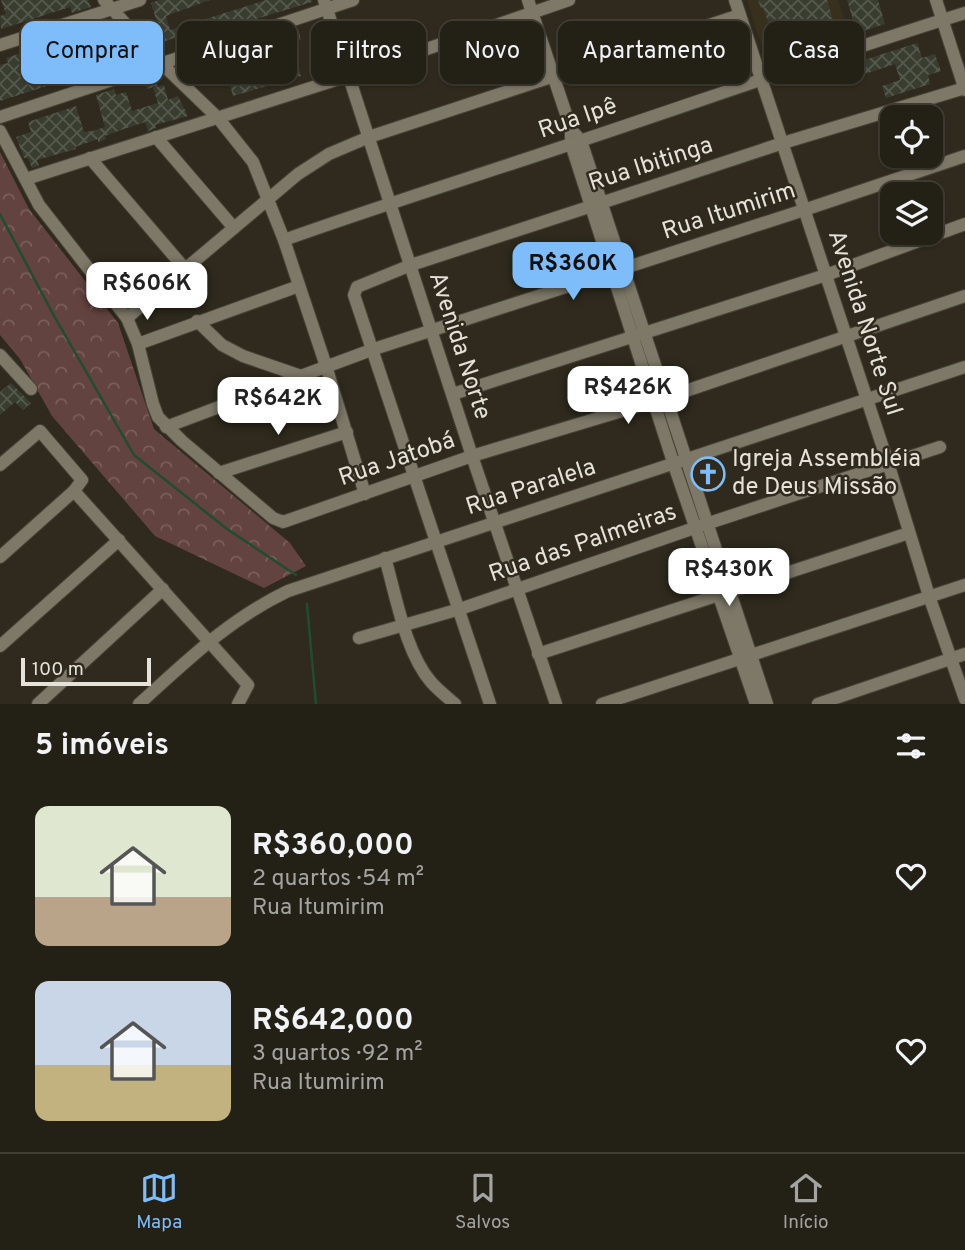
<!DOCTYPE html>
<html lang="pt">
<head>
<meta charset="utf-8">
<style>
	:root { --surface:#232016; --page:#2f2d23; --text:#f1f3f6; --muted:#a3a3a1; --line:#403e35; --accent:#7ebdf9 }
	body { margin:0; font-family:Overpass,sans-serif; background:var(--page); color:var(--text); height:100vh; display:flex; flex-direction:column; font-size:26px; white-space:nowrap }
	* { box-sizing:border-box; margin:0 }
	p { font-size:23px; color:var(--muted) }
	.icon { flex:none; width:38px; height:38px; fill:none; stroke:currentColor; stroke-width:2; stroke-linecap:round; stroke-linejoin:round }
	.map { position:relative; height:704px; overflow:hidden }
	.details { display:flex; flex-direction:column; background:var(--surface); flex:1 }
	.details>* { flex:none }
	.banner { position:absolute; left:21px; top:21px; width:924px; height:63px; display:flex; gap:14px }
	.buttons { position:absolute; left:880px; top:105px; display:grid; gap:14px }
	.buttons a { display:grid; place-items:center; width:63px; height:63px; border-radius:14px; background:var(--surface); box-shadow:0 2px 5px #0004,0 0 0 2px var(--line); font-size:35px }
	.scale { position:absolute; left:21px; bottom:18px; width:130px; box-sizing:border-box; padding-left:7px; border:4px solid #e5e2d9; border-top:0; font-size:19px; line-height:24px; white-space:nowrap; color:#e5e2d9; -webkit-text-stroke:5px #2f2a1d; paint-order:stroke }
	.price { position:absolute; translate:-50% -60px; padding:0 16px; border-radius:14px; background:#fff; color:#222; font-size:23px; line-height:46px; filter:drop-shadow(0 2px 4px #0008) }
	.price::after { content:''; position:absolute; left:50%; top:42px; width:21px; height:16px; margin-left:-10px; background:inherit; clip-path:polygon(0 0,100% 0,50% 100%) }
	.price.selected { background:var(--accent); color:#111 }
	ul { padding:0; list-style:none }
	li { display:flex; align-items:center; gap:21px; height:175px; padding:0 35px }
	li span { display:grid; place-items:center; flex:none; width:196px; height:140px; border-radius:14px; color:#555 }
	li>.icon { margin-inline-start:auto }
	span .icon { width:84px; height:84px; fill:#fffc; stroke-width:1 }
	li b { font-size:30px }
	h2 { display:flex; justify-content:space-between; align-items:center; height:84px; padding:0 35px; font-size:30px }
	.pill { padding:0 24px; border-radius:14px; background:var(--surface); box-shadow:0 2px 5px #0004,0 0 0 2px var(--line); font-size:24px; line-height:63px }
	.pill.selected { background:var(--accent); color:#111 }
	.menu { display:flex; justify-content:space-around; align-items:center; height:98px; border-top:2px solid var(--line); background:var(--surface); font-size:19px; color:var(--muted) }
	.menu a { display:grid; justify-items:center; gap:4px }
	.menu .selected { color:var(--accent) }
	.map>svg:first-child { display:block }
	.built { fill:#38301d }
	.forest { fill:url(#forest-crowns) }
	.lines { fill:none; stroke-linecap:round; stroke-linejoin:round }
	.stream { stroke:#214c30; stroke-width:2.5 }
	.building { fill:url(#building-cross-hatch) }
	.minor-casing { stroke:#484539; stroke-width:14 }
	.minor { stroke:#7d7868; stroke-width:12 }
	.labels { text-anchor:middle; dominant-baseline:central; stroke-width:5; stroke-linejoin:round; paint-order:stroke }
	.street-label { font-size:24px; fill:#e5e2d9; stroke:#2f2a1d }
	.poi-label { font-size:24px; fill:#e5e2d9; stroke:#2f2a1d; text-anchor:start }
</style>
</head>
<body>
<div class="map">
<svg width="965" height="704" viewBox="0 0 965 704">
	<defs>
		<pattern id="forest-crowns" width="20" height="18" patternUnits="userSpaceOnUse" patternTransform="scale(1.75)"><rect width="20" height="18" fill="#63433f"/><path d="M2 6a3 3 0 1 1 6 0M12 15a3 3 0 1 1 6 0" fill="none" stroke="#795e5a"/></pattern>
		<pattern id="building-cross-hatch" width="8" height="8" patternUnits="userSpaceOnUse" patternTransform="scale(1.75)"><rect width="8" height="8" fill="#393d30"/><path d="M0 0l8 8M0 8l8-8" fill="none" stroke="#56594d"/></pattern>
	</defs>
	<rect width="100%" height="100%" fill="#2f2a1d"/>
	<!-- built -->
	<polygon class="built" points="747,0 838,0 852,41 769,69"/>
	<!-- forest -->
	<polygon class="forest" points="0,152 29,209 118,323 154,429 290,543 306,566 264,588 155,536 52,416 20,359 0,335"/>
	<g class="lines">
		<!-- stream -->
		<g class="stream">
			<polyline points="0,214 53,314 134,455 227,529 296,575"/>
			<polyline points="307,604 316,704"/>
		</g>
	</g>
	<!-- building -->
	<g class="building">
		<polygon points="1,0 88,0 91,7 72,13 70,7 1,29 0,16 6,14"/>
		<polygon points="159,0 210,0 166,16 170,30 266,0 312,0 312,2 176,43 174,38 163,42 151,3"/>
		<polygon points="758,0 827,0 838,36 777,57 773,43 775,43 763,7 761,8"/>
		<polygon points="847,0 878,0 885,24 857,33"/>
		<polygon points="106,23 109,34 89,40 94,55 101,53 106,67 0,101 0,65 8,63 6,58 97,29 96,26"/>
		<polygon points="298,28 301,40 281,46 286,63 297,60 301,76 233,96 226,71 206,77 204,71 196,74 190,68 189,64 196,61 198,65 250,49 249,47 269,41 268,38"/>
		<polygon points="116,34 119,43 108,47 105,38"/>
		<polygon points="917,43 922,58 935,54 941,71 928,75 930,84 886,98 882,86 900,80 895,64 862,75 858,62"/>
		<polygon points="126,44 130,55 118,58 114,47"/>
		<polygon points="136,54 138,62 127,66 125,58"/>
		<polygon points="154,75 158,86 147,89 144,79"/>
		<polygon points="164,85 168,100 178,96 188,116 155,125 156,128 148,131 145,122 124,129 105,136 106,139 98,142 98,139 75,147 76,149 37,160 39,166 32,168 28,158 24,158 16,137 31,132 28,122 76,106 84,132 93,131 105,127 96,95 114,89 116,95 126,92 132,111 158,103 153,88"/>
		<polygon points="11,383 31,403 23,410 15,402 0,415 0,392"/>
		<polygon points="713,460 721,486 706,491 697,465"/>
	</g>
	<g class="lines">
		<defs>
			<g id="minor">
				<polyline points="104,0 161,63 218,118 253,162 284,240 326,366 365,494"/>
				<polyline points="324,0 472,456 556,704"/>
				<polyline points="528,0 571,129 571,144 674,465 756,704"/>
				<polyline points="735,0 888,463 929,596 965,699"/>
				<polyline points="936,0 965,90"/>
				<polyline points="0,45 140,0"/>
				<polyline points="0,117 353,0"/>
				<polyline points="0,131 39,205 127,318 138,344 153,404 158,417 182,441 273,518 283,522 472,456 665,398 965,296"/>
				<polyline points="575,134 581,141 767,704"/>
				<polyline points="156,137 234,228"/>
				<polyline points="90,158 186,270"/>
				<polyline points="26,179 348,76 569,0"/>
				<path d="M284 240C379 206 476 176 571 144 703 100 833 54 965 13"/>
				<polyline points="127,318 298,174 329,154 369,137 740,15"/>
				<polyline points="197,321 222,345 243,356 301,376 374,349 804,210 965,156"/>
				<polyline points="138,344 299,286"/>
				<polyline points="0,355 31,389"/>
				<polyline points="453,394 826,275 965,224"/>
				<polyline points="166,427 301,376"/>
				<polyline points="0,465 40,431 82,480 74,491 0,557"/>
				<polyline points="219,473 347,432"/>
				<polyline points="74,491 248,685 238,704"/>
				<path d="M385 558C396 595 405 652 431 682 438 690 447 697 455 704"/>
				<polyline points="359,638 460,609 706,524 940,447"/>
				<polyline points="0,646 119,540"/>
				<polyline points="538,654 909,533"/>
				<polyline points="38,704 163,589"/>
				<path d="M139 704C187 661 229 619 288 591L965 367"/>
				<polyline points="490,704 354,295 357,287 411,265 601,203 783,143 965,88"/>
				<polyline points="602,704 965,585"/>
				<polyline points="818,704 965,654"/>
			</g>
		</defs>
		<!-- minor casing -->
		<use href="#minor" class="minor-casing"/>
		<!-- minor -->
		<use href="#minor" class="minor"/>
	</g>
	<!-- icons -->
	<defs>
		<symbol id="church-ring" viewBox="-11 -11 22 22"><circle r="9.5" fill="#2f2a1d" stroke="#7ebdf9" stroke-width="1.5"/><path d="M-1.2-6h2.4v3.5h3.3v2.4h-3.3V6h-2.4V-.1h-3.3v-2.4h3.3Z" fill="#7ebdf9"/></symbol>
	</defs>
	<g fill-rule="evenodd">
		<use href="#church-ring" x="689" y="455" width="38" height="38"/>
	</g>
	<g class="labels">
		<!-- street labels -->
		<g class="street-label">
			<text transform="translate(578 119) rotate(-19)">Rua Ipê</text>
			<text transform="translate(651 165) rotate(-18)">Rua Ibitinga</text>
			<text transform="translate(729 212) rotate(-18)">Rua Itumirim</text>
			<text transform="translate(864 323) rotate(72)">Avenida Norte Sul</text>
			<text transform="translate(459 346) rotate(72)">Avenida Norte</text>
			<text transform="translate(397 460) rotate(-19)">Rua Jatobá</text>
			<text transform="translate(531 488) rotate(-18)">Rua Paralela</text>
			<text transform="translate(583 544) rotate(-19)">Rua das Palmeiras</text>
		</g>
		<!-- poi labels -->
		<g class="poi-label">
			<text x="732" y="460">Igreja Assembléia<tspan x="732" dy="28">de Deus Missão</tspan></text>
		</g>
	</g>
</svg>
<div class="buttons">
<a><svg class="icon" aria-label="locate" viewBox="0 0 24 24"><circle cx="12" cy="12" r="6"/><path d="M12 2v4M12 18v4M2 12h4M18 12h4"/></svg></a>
<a><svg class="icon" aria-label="layers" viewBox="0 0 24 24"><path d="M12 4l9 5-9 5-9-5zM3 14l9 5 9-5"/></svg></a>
</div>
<div class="scale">100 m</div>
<b class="price selected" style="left:573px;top:302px">R$360K</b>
<b class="price" style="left:147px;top:322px">R$606K</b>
<b class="price" style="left:628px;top:426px">R$426K</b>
<b class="price" style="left:278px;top:437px">R$642K</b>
<b class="price" style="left:729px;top:608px">R$430K</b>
<div class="banner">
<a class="pill selected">Comprar</a>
<a class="pill">Alugar</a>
<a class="pill">Filtros</a>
<a class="pill">Novo</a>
<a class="pill">Apartamento</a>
<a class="pill">Casa</a>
</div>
</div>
<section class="details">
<h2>5 imóveis<svg class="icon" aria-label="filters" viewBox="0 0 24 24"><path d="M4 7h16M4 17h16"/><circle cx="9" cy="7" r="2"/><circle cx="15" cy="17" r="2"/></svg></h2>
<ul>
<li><span style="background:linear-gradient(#dfe7d0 65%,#b9a48a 0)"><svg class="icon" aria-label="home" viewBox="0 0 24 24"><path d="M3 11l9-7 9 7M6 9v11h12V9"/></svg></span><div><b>R$360,000</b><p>2 quartos · 54 m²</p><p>Rua Itumirim</p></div><svg class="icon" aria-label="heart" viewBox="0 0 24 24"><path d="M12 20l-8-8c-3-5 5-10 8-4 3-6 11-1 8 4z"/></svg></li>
<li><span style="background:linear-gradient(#c9d6e8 60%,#c2b280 0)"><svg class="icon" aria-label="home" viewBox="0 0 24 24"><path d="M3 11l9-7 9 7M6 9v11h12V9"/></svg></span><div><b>R$642,000</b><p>3 quartos · 92 m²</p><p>Rua Itumirim</p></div><svg class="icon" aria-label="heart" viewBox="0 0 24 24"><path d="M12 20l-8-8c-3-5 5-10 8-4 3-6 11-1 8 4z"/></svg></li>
</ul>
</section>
<nav class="menu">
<a class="selected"><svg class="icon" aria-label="map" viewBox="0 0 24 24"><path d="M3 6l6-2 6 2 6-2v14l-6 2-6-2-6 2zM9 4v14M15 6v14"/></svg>Mapa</a>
<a><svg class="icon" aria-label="saved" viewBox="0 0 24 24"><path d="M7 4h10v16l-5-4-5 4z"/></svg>Salvos</a>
<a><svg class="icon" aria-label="home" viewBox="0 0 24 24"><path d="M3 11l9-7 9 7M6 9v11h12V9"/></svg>Início</a>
</nav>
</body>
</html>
